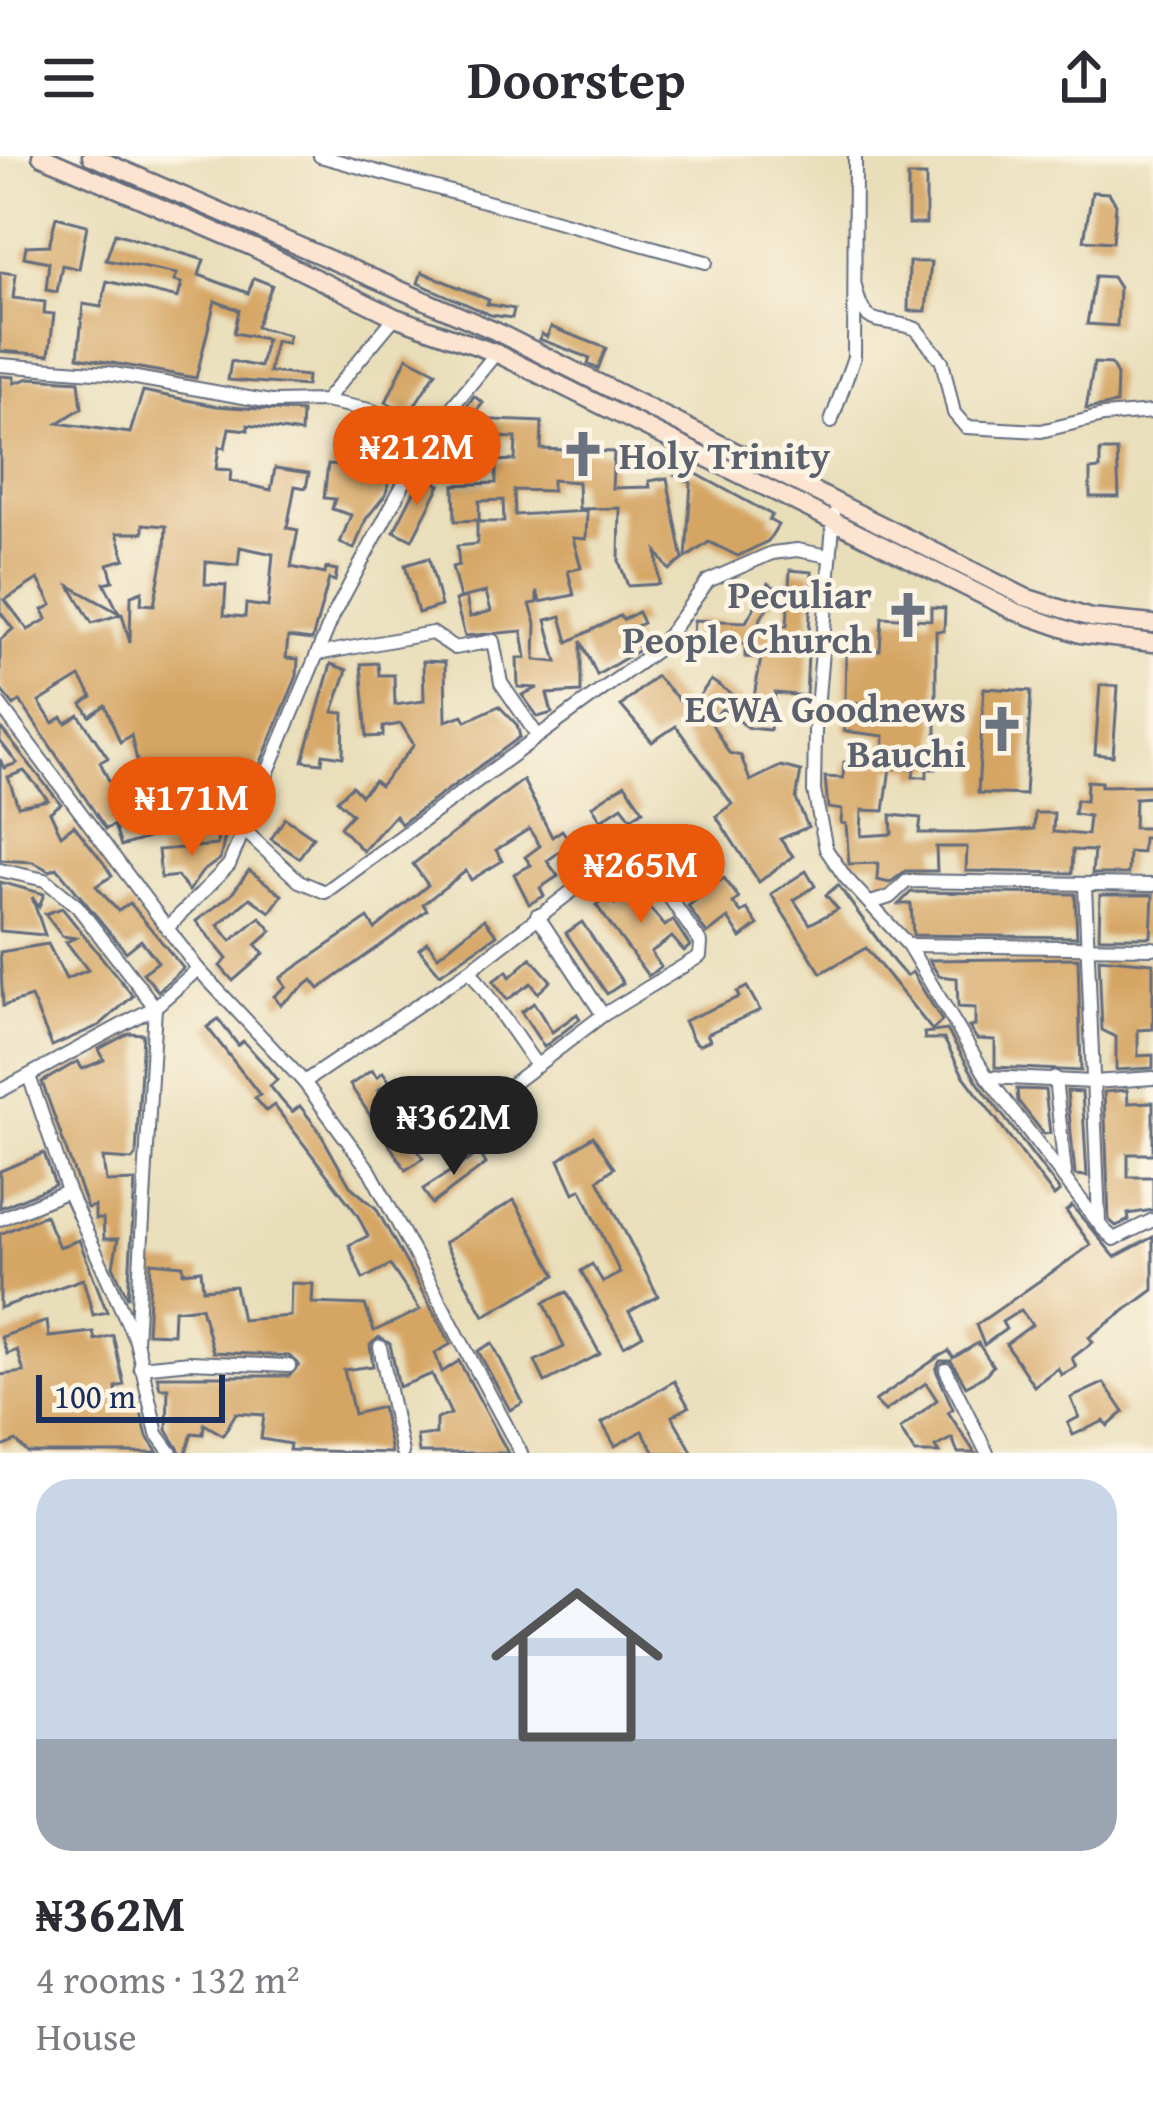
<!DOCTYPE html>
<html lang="en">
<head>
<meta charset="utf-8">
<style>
	:root { --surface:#fff; --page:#f7f7f7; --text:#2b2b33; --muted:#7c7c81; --line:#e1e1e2; --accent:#ea580c }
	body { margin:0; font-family:"Gentium Book Plus",serif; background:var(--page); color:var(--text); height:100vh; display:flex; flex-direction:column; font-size:45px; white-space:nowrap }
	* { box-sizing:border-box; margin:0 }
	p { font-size:39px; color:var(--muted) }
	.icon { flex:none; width:66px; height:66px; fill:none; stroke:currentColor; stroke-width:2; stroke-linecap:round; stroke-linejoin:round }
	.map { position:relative; height:1297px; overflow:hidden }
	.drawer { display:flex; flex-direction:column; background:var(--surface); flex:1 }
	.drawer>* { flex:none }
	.scale { position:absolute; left:36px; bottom:30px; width:189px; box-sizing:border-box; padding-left:12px; border:6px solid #1b2f5e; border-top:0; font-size:33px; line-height:42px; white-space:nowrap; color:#1b2f5e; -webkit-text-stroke:9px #fcf5e5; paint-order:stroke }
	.price { position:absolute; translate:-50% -102px; padding:0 27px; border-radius:42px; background:var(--accent); color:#fff; font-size:39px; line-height:78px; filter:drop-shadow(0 3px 6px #0008) }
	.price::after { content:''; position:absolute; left:50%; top:72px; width:36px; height:27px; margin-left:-18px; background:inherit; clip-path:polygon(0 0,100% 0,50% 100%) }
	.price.current { background:#222; color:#fff }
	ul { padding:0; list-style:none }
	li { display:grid; align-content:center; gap:24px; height:636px; padding:0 36px }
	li+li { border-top:3px solid var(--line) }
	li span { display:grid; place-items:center; height:372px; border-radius:36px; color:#555 }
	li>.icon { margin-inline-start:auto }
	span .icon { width:216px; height:216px; fill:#fffc; stroke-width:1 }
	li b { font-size:51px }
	header { display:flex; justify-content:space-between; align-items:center; height:156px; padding:0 36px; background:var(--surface); font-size:54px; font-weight:800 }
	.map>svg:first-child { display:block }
	.building { fill:#d5a564; fill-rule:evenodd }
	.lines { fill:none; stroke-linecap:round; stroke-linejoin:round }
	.street-casing { stroke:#636c7e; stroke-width:16 }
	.secondary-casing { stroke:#636c7e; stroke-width:21 }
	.street { stroke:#fff; stroke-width:12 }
	.secondary { stroke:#fde4d0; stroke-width:16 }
	.labels { text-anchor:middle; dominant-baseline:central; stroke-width:9; stroke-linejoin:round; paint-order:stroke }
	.worship-label { font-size:39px; font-weight:bold; fill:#5b616d; stroke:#fcf5e5; text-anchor:end }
</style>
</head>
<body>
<header><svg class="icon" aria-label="menu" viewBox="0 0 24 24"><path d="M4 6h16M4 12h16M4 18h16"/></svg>Doorstep<svg class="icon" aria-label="share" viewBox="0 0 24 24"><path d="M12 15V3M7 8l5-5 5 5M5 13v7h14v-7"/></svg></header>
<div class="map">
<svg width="1153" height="1297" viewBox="0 0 1153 1297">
	<rect width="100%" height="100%" fill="#fcf5e5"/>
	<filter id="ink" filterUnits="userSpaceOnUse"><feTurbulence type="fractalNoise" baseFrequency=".00833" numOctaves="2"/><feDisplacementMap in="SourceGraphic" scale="24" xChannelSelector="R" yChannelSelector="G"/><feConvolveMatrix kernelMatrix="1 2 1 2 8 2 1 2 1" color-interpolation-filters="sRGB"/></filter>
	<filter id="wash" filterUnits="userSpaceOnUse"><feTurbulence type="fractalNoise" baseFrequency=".004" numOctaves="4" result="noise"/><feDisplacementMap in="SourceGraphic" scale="48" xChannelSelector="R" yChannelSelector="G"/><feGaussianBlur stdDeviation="2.7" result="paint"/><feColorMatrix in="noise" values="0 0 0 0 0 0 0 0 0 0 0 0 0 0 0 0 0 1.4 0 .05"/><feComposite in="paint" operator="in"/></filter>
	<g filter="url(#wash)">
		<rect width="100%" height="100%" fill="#e9deba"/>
		<g id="blocks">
			<!-- building -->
			<g class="building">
				<rect x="908" y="20" width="18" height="48"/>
				<polygon points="1092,36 1109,37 1116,48 1113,86 1084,84"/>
				<polygon points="56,61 87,69 79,113 62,109 57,136 46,134 49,106 24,101 26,90 49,89"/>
				<polygon points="115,77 204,104 199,119 248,137 254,122 272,129 256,171 289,179 287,187 275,185 269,216 307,220 306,230 228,224 231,205 260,211 266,183 234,177 239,154 215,145 196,222 78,201 83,148 101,151 107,125 178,142 182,127 174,125 177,118 106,104"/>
				<polygon points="909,106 931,106 926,155 908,155"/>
				<polygon points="0,116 16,118 13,142 45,146 44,157 54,158 49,199 0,195"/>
				<polygon points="422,116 489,144 487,148 514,153 512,162 491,159 418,127"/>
				<polygon points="1095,120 1112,121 1119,132 1117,170 1087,168"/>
				<polygon points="551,171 606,192 598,213 588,208 590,202 539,183 542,178 547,181"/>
				<polygon points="407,201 436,216 409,258 386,246"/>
				<polygon points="1094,207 1111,208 1117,219 1116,248 1086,253"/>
				<path d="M0 220 14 221V227L30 222 79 225 82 252 58 267 130 277 143 235 216 250 302 256 301 277 248 269V274L229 272 225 292 219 291 216 313 231 314 230 325 271 334 275 312 309 317 306 332 295 330 287 372 298 374 291 411 325 418 326 412 337 414 335 425 329 423 312 484 288 481 286 502 298 503 297 520 256 618 239 615 240 651H233L232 660 219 659 220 652 169 655 175 674 121 690 114 669 106 673 20 545 14 550 0 533V484L13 473 0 456ZM143 368 166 370 165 391 154 449 141 448 142 435 131 439 130 487 122 458 92 467 70 430 119 457 104 427 113 425 108 408 125 403 117 377H143ZM240 391 273 398 268 451 246 448 245 461 224 459 226 429 205 428 206 406 238 409ZM38 423 52 449 43 454 47 463 28 474 5 444ZM80 521 92 541 82 548 90 560 105 549 120 586 131 579 150 660 145 662 149 680 120 622 110 627 100 606 108 602 79 559 66 567 62 561 53 567 39 546Z"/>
				<polygon points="474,240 483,247 470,263 542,266 541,293 614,296 612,332 650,331 649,325 667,322 683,404 669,414 657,396 659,428 628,430 619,405 620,352 579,353 578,326 552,324 552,335 514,334 515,359 587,355 586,383 573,382 581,412 568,415 574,439 540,446 537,435 537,447 530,448 536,467 535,504 557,506 546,464 561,460 568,486 620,460 623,464 638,456 643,467 630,473 639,494 597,519 581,485 581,536 547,538 552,557 538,561 522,539 538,532 518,531 517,502 526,502 522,475 465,480 455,444 466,441 470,461 491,455 486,436 460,442 452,411 459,409 457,390 477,388 477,366 504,366 503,344 479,345 479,364 455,365 454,329 496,327 496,305 515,304 516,282 475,280 476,297 456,297 456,265"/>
				<polygon points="392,274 410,281 404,305 397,318 391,317 386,338 366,363 354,393 340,387 351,359 332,353 335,343 324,342 328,308 357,310 362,291 376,295 379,282 389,284"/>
				<polygon points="1100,295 1117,295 1119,341 1090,341 1090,314 1100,313"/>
				<polygon points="693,316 772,359 769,364 778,369 768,385 738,400 709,386 686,402 691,327 676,320"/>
				<polygon points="422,320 440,329 412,384 394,375"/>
				<polygon points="429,402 441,450 418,457 405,409"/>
				<polygon points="790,414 812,416 806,540 775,537 770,574 749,572 722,553 710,565 729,597 741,600 750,625 781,610 801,615 796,643 808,671 780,683 793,700 759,726 716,660 732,648 676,570 652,586 621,550 656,520 689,554 711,524 752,552 761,502 745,501 745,488 737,485 693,483 694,464 746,466 768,427 778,433 757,469 787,470"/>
				<polygon points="931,451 945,452 944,475 936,475 936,613 927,613 927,621 913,621 914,613 890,612 884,655 862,654 861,680 892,678 891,659 921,662 919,677 975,677 1034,673 1035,657 1054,657 1053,676 1087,679 1089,660 1074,658 1076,644 1086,645 1087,625 1101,626 1101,630 1153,629 1153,641 1135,642 1134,672 1153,672 1153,682 1143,682 1142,697 1129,696 1128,718 1092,718 1094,695 1073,694 1072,717 966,715 967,691 936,691 937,715 905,715 890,727 877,724 878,707 849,708 846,668 841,667 842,654 828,652 825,621 843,622 844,606 883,608 884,580 844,575 845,559 860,560 861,548 845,546 846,495 880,494 882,461 931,464"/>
				<polygon points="423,505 445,506 446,565 463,559 466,565 499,550 517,569 520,581 401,668 395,659 363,695 340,671 352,658 337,644 352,630 361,639 374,625 380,630 414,589 401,568 383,571 383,580 367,581 361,508 378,507 379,519 394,519 395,549 424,545"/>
				<polygon points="331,508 347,514 333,556 344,557 343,601 323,598 322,607 303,605"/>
				<polygon points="1100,529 1118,530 1113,600 1095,598"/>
				<polygon points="984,532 1031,535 1025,639 978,637"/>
				<path d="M0 571 61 648 50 656 61 679 74 669 103 706 112 720 96 730 118 755 130 747 183 812 158 835 143 817 158 806 141 784 126 796 57 712 50 715 33 706 0 704V603L4 612 17 607 0 585ZM24 615 38 631 48 644 18 650 8 621Z"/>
				<polygon points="523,624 552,681 562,674 571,687 547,705 558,720 540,732 544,740 529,748 514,718 531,709 525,701 540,690 529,673 496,694 502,705 471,724 466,715 423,748 427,754 398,777 319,833 312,824 280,849 274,840 286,830 280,822 368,762 375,773 428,729 413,708"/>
				<polygon points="625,628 643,654 631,662 622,650 601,664 592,650"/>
				<polygon points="219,661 229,662 220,703 202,716 189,735 177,720 161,722 158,694 217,689"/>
				<polygon points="285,662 313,681 299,702 271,683"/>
				<polygon points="692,676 711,703 674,729 655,702"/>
				<polygon points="249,714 282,739 270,756 250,742 218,769 231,785 260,761 272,775 256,789 264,798 233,825 220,810 227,803 196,765 231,739"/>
				<polygon points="806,715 815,730 794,744 810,768 838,753 826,739 838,729 893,805 906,820 912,816 942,865 932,874 866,792 821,817 771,738"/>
				<polygon points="724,722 739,742 733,747 741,757 747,753 758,769 741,782 728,762 707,778 688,750"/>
				<polygon points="646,725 657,741 648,750 665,770 673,764 690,790 684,795 672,781 651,796 661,811 648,820 596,749 609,739 615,748"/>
				<polygon points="0,726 44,738 39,751 32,741 45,779 0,775"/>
				<polygon points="911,736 1075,738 1077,781 913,779 911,748 899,748"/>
				<polygon points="1100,739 1153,739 1151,781 1099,781"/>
				<polygon points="62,752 133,840 100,869 52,890 31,841 3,850 0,796 48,788 66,823 88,814 66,786 75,782 62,780 45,758"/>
				<polygon points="484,763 497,779 440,818 419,793 427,786 438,800"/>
				<polygon points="582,766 623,827 607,838 566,777"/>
				<polygon points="531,802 551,825 538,837 531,827 507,844 493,825 507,815 510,821"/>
				<polygon points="1078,802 1081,915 995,911 995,884 977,883 969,871 975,870 975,852 958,851 957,822 939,820 929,804"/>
				<polygon points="1099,802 1153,807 1153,873 1138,874 1138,900 1153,899 1153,912 1116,914 1116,881 1102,874"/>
				<polygon points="747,831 760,854 707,878 710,884 699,889 693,884 684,865 739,841 737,836"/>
				<polygon points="534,847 552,876 577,858 580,863 544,891 521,856"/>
				<polygon points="218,863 238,889 243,885 265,909 277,924 270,930 282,945 292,956 300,950 318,973 350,1030 376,1052 451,1188 435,1197 442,1216 459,1205 508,1297 419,1297 417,1280 436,1278 436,1263 451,1258 432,1218 399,1231 390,1188 379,1181 370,1189 373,1210 344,1214 354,1258 382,1251 391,1297 289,1294 290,1288 261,1283 264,1259 236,1257 223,1279 204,1268 203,1278 192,1277 186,1297 181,1297 167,1274 168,1232 160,1232 157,1220 289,1220 299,1209 289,1200 213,1196 201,1151 174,1154 173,1178 147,1177 151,1106 183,1109 183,1116 201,1114 203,1133 235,1130 242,1164 290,1160 291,1127 313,1128 312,1147 365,1149 374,1175 420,1154 390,1109 363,1123 349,1089 368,1080 357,1058 274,949 266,955 255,942 260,939 207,871"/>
				<polygon points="947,874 978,927 1060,1035 1054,1040 963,919 944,883 925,883 924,877"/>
				<polygon points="129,877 143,878 136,999 132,1004 103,1002 106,1026 135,1025 128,1142 113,1110 118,1083 104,1083 103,1063 95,1063 95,1050 87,1052 42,926 78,905 82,913 104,904 99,893"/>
				<polygon points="372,914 377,921 383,916 390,926 378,934 423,1002 406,1014 350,929"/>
				<polygon points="1017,933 1045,934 1050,977 1044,978 1018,945"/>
				<polygon points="1127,934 1128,947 1153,946 1153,998 1128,998 1128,1021 1153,1021 1153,1054 1128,1058 1129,1064 1116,1070 1109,1064 1104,936"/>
				<polygon points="1067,935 1082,936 1087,1020 1075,1019"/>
				<polygon points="593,980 614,1012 598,1024 658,1140 629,1156 643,1179 624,1190 581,1115 592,1108 603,1126 620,1117 581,1033 574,1037 559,1004"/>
				<polygon points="44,997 55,1029 0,1052 0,1015"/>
				<polygon points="479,997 486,1008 432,1048 423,1033"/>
				<polygon points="514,1044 556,1119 484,1160 444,1087"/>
				<polygon points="1072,1050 1115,1101 1153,1081 1153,1134 1089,1181 1093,1186 1072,1202 1076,1211 1061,1219 1058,1212 1034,1230 1006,1188 1032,1169 1021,1154 1002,1166 1006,1173 984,1189 976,1169 1091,1089 1066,1055"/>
				<polygon points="45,1059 59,1091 79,1084 107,1156 93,1159 83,1123 0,1152 0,1078"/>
				<polygon points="567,1136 600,1198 545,1226 535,1205 564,1191 544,1146"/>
				<polygon points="47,1165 49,1181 93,1176 95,1184 113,1179 124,1229 116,1231 117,1251 139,1248 147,1281 158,1297 28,1297 16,1285 0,1292 0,1219 24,1216 17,1194 7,1198 1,1181"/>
				<polygon points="492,1187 523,1247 510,1254 478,1195"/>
				<polygon points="978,1187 993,1210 984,1220 966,1230 951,1205 940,1205 936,1214 953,1253 948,1256 975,1297 958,1297 952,1282 935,1291 939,1297 915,1297 900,1273 937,1244 926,1227 885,1255 875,1245 938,1201 949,1195 953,1202"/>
				<polygon points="674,1225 689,1251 672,1260 693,1297 655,1297 642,1275 615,1290 602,1267"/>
				<polygon points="1104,1227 1124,1256 1108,1270 1104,1265 1073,1279 1068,1267 1079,1261 1071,1242"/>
			</g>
		</g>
	</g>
	<g filter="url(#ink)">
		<use href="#blocks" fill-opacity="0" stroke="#636c7e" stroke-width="3"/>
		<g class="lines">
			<defs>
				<g id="street">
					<polyline points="320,0 706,106"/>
					<path d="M855 130C865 178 881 159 916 173L942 205 954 257 966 271 1041 275 1103 260 1153 256"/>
					<polyline points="0,209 108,217 271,246 325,245 395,161"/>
					<polyline points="325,245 370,254 430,278"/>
					<polyline points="831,266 854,201 855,0"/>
					<polyline points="834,359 815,575 814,635 826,693 845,721 908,789 987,921 1103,1073 1114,1083 1153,1064"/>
					<polyline points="317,498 432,477 455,492 493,485 501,527 537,579"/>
					<polyline points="0,549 198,813 304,926 370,1015 521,1297"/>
					<polyline points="246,676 299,725 325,736 658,493 708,425 772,397 797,394 829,400"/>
					<polyline points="0,714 45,724 77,750 155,851 136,1185"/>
					<polyline points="1085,730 1099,1064"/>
					<polyline points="874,746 890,741 907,725 1153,729"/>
					<polyline points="537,759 603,859"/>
					<polyline points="167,772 229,709 333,460 430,278 496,197"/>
					<polyline points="908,789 1153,792"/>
					<polyline points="470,814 537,910"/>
					<polyline points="29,920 68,1035 136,1185 157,1278 171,1297"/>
					<polyline points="987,921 1093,926 1153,922"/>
					<polyline points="1055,922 1065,1017"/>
					<polyline points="304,926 470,814 621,697 639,697 701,787 700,800 603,859 473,958"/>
					<polyline points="0,935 155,851 198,813"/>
					<polyline points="0,1063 68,1035"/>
					<polyline points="380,1191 402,1297"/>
					<polyline points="140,1211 190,1206 289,1210"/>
					<polyline points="946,1214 987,1297"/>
				</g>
				<g id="secondary">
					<polyline points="41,0 252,91 395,161 496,197 1014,455 1080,478 1153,487"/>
					<polyline points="91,0 495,175 1025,441 1091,462 1153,468"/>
				</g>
			</defs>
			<!-- street casing -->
			<use href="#street" class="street-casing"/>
			<!-- secondary casing -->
			<use href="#secondary" class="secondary-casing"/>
			<!-- street -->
			<use href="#street" class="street"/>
			<!-- secondary -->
			<use href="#secondary" class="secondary"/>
		</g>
	</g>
	<!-- icons -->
	<defs>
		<symbol id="church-bare" viewBox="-9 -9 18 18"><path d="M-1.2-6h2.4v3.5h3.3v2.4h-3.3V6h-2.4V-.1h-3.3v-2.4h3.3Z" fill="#6b7280" stroke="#fcf5e5" stroke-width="2.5" paint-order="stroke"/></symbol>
	</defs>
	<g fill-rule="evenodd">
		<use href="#church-bare" x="550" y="265" width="66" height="66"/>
		<use href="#church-bare" x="875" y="426" width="66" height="66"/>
		<use href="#church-bare" x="969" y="540" width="66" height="66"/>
	</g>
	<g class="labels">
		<!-- worship labels -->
		<g class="worship-label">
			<text x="619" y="298" text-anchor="start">Holy Trinity</text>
			<text x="872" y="437">Peculiar<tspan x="872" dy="45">People Church</tspan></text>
			<text x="966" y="551">ECWA Goodnews<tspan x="966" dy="45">Bauchi</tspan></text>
		</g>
	</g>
</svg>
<div class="scale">100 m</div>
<b class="price" style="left:417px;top:352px">₦212M</b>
<b class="price" style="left:192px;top:703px">₦171M</b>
<b class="price" style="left:641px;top:770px">₦265M</b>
<b class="price current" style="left:454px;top:1022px">₦362M</b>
</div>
<section class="drawer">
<ul>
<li><span style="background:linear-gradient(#c9d6e8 70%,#9aa5b1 0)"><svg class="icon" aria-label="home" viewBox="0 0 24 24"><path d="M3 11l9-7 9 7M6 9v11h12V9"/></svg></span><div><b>₦362M</b><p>4 rooms · 132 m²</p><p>House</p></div></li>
</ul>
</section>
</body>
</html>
